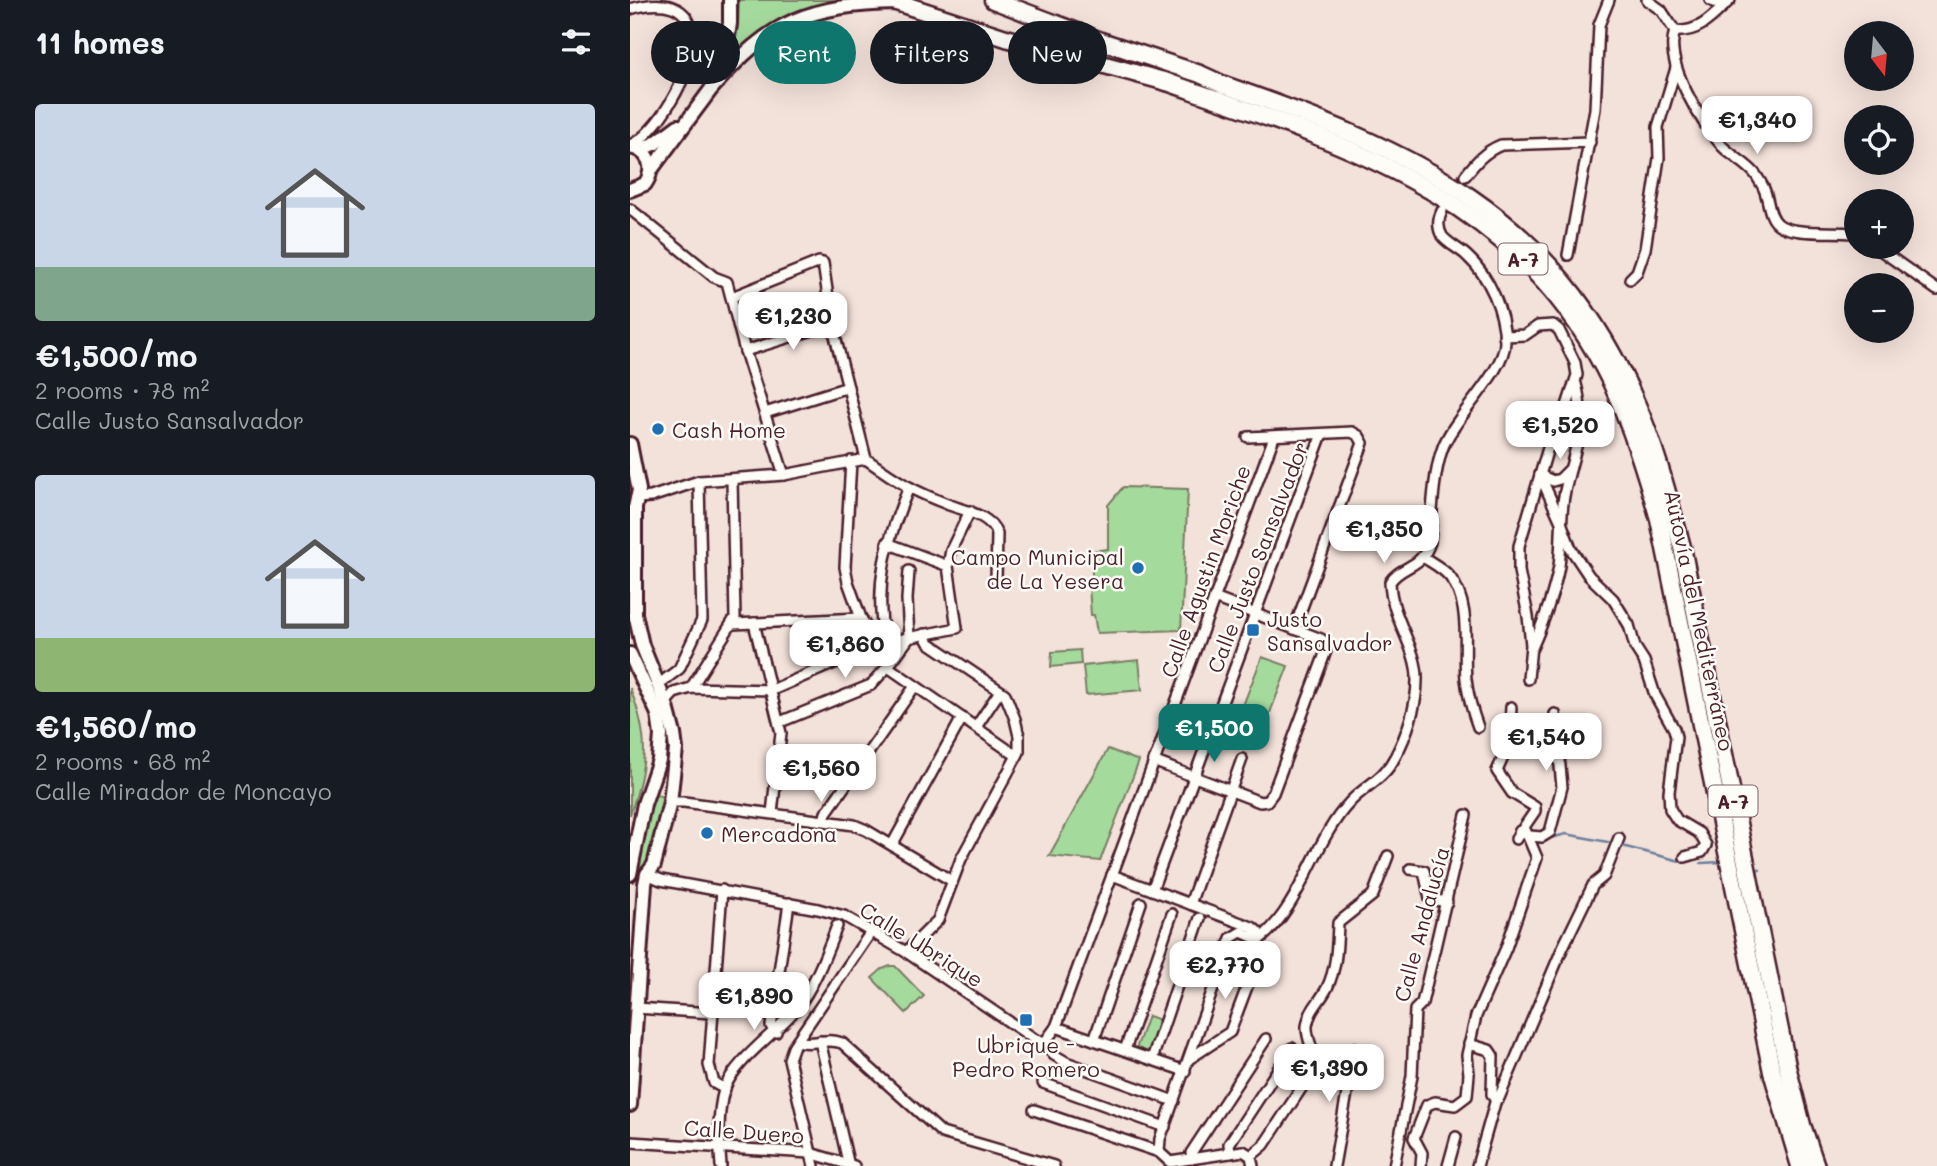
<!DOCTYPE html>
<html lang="en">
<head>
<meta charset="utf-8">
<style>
	:root { --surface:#171b24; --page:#20242c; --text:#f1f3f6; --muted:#9ea1a6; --accent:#0f766e }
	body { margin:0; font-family:Mali,sans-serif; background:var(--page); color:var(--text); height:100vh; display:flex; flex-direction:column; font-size:26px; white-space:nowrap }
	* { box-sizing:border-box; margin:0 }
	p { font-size:23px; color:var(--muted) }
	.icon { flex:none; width:38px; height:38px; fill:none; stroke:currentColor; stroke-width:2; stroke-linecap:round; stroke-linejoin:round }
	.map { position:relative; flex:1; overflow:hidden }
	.side { display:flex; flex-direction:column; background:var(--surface); width:630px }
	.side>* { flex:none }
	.top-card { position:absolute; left:21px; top:21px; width:665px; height:63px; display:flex; gap:14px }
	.needle { width:46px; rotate:164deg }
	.tools { position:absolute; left:1214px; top:21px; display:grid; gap:14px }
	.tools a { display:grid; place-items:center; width:70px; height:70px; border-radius:50%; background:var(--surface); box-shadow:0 7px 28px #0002; font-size:35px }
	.price { position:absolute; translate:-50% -60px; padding:0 16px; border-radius:14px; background:#fff; color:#222; font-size:23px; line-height:46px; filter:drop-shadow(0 2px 4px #0008) }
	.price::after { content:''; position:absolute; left:50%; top:42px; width:21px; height:16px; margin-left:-10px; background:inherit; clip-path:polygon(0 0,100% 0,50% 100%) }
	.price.active { background:var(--accent); color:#fff }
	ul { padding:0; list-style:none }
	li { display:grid; align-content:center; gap:14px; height:371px; padding:0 35px }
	li span { display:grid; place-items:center; height:217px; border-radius:7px; color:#555 }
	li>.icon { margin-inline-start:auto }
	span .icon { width:126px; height:126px; fill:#fffc; stroke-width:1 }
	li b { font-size:30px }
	h2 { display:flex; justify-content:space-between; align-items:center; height:84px; padding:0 35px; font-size:30px }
	.tag { padding:0 24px; border-radius:32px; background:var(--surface); box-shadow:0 7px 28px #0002; font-size:24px; line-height:63px }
	.tag.active { background:var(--accent); color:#fff }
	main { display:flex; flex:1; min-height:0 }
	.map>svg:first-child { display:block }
	.green { fill:#a5da9d; stroke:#787c64; stroke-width:2 }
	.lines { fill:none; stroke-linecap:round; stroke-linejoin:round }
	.stream { stroke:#6f809c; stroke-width:2.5 }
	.minor-casing { stroke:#4a1f2b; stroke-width:14 }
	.secondary-casing { stroke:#4a1f2b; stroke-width:18 }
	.trunk-casing { stroke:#4a1f2b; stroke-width:21 }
	.motorway-casing { stroke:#4a1f2b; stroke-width:21 }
	.minor { stroke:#fdfcf7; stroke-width:9 }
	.secondary { stroke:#fdfcf7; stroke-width:12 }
	.trunk { stroke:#fdfcf7; stroke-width:16 }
	.motorway { stroke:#fdfcf7; stroke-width:16 }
	.poi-dot { fill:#1f6fb2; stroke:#fdfcf7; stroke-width:2.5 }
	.labels { text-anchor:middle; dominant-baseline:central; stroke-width:5; stroke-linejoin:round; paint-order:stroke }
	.shield { fill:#fdfcf7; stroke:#806168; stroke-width:2 }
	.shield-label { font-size:19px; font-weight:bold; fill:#4a1f2b }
	.poi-label { font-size:21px; fill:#4a1f2b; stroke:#fdfcf7; text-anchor:start }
	.street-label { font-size:21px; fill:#4a1f2b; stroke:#fdfcf7 }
</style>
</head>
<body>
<main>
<section class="side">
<h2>11 homes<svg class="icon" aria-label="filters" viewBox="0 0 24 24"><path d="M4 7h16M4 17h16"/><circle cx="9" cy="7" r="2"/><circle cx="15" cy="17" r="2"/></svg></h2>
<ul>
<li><span style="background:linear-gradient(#c9d6e8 75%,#7fa58c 0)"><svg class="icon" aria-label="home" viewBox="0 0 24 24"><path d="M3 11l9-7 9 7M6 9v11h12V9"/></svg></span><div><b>€1,500/mo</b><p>2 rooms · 78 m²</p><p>Calle Justo Sansalvador</p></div></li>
<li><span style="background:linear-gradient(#c9d6e8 75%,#8fb573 0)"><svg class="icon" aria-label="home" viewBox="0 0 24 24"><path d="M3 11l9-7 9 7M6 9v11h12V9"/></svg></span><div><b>€1,560/mo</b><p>2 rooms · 68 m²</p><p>Calle Mirador de Moncayo</p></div></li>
</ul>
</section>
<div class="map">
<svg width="1307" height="1166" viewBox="0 0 1307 1166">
	<rect width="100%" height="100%" fill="#f3e2da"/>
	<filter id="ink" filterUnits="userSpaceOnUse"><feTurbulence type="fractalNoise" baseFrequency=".0143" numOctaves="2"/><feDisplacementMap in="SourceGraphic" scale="14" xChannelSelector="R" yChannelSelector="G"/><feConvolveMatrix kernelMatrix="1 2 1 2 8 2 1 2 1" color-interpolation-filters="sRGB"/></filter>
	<g filter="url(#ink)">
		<!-- green -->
		<g class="green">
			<path d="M109 0H219C191 5 160 15 136 30 125 37 113 52 101 54L108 27Z"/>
			<polygon points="493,487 558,489 551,630 467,633 464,615 461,615 459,585 462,584 462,551 478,549 478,505"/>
			<polygon points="450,650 451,664 421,667 422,652"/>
			<polygon points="632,657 658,666 638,718 612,708"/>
			<polygon points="509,660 512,690 456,695 453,666"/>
			<path d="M0 688C20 738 17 766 0 815Z"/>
			<polygon points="478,749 509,761 470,861 419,856"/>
			<polygon points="27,795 31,796 35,803 19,866 11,869 6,864 22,799"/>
			<polygon points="260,966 265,966 294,996 276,1013 242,978 252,969"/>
			<polygon points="518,1016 530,1020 519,1051 517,1052 506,1049"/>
		</g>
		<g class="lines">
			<!-- stream -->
			<g class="stream">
				<polyline points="917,839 936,834 983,843"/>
				<polyline points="992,846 1050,861"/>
				<polyline points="1071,863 1092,862"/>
				<polyline points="1123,867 1130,870"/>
			</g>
			<defs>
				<g id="minor">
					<path d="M1017 0 1031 10 1045 31C1070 33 1083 16 1100 0"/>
					<polyline points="1080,0 1093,7"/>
					<path d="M0 9C30 0 62 2 63 41 63 71 27 135 0 145"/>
					<path d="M1045 31C1033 63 1072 124 1093 147 1103 157 1118 164 1126 175 1129 180 1132 184 1134 189 1139 200 1138 216 1148 224 1161 235 1204 231 1222 233L1227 235"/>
					<path d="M835 176C846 162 854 152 871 145L960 142"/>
					<polyline points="0,209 84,277 97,282 115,351 154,475"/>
					<polyline points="1246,247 1307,290"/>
					<polyline points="938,255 965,109 969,25 979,0"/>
					<polyline points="1000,279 1007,272 1015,249 1029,158 1028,127 1046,68"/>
					<polyline points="102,297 189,262 193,263 202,324 236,459"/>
					<polyline points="874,336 895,335 908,326 923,325 929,330 945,363 947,375 937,406 918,448 889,546 889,571 898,616 901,645 898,679"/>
					<polyline points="115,351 202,324"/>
					<polyline points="135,413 218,387"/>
					<polyline points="618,437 722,432 729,436 733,443 664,629"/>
					<polyline points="221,461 215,567 218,582 231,618 261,669 387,756"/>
					<polyline points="940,469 930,479 923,481 910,475 931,522 941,549 959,576 983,599 999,625 1005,647 1014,661 1025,695 1044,729 1046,737 1039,792 1040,809 1047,820 1069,833 1076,845 1072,852 1055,857"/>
					<path d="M6 498 21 497 69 481 154 475 236 459C250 469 263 478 277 486 290 493 304 499 317 504 334 511 360 514 367 534L366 581"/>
					<polyline points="257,543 318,566"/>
					<path d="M793 557C802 563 813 568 820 577 842 606 833 645 836 679 838 696 842 711 848 727"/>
					<polyline points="124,623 151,733 142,813"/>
					<polyline points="103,624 231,618"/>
					<path d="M255 642C243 584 257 540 279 487"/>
					<path d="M902 648C913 623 924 593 929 566 932 543 930 519 934 496 942 453 958 429 946 384"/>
					<polyline points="29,684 49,669 72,620 69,481"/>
					<polyline points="61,688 105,618 102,480"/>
					<polyline points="35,703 44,693 61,688 142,690 248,644 327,628 318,566 321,550 340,511"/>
					<polyline points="150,722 241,685 259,665 279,638 277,599 279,571"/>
					<polyline points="346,727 370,691"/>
					<polyline points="523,761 630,802 637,801 643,793 696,651 695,642 691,639 584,598"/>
					<polyline points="40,802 54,802 224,825 236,830 322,881"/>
					<polyline points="194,820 196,813 285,686"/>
					<polyline points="899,836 912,837 920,832 932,787 925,714"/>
					<polyline points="886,839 890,831 894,829"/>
					<polyline points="262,845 332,718"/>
					<polyline points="780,869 794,871 800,899 817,902"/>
					<polyline points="17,874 31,880 188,909 214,916 276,952 406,1040 415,1042"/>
					<polyline points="482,875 622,927 628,932 627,960 600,1032 559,1059"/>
					<polyline points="92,890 79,1065 84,1083 95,1089"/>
					<polyline points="522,890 692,434"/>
					<polyline points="560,904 612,759"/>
					<path d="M629 940C672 906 683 841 720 802 736 785 754 779 765 757 777 735 787 705 787 680 788 648 761 619 760 582 772 564 791 570 800 542 802 513 803 474 813 447 824 417 875 371 875 342 874 311 860 277 837 256 830 249 818 244 812 236 807 227 808 219 812 211"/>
					<polyline points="276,952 308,920 331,859 389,752 389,736 385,719 375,694 299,643 294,634"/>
					<polyline points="6,1008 82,1013"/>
					<polyline points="426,1027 555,1071"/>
					<polyline points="146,1032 141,1026 159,903"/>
					<polyline points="464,1040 511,903"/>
					<path d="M167 1041C182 1046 196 1037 212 1043L312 1133 424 1166"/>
					<polyline points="190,1041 219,1166"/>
					<polyline points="415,1042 426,1027 644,437"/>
					<polyline points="415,1042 424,1055 436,1062 544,1101"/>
					<polyline points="839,1044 859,1050 863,1056 862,1094 864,1098 869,1098 933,947 963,885 974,876 989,838"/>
					<polyline points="495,1050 542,914"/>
					<polyline points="522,1059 570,918"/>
					<polyline points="413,1083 535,1127"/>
					<polyline points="404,1110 529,1152"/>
					<polyline points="0,1142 180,1153 224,1166"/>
					<polyline points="529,1152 530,1139 601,938 611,932 629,940"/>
					<polyline points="529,1152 540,1162 613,1151 621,1156 623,1166"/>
					<polyline points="600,1153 599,1144 662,1048"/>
					<path d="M621 1156 634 1145 684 1069C688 1055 676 1041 677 1026 679 1010 690 1002 697 988 707 967 707 946 708 923L743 895 758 856"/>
					<polyline points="562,1159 561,1153 636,1039"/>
					<path d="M91 1166C89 1141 87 1114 94 1090 104 1061 146 1033 166 1009 185 985 196 954 207 926"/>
					<polyline points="184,1166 159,1059 164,1045 241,932"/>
					<polyline points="704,1166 725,1048"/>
					<polyline points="764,1166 782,1076 785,1010 792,1003 836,815"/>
					<polyline points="791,1166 792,1153 784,1138 797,1105 805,1102 825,1105 837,1096 839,1074 837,1055 846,1016 876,948 907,858 894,827 905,811 905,807 882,793 867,771 879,744 881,707"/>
					<polyline points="818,1166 826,1137"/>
					<polyline points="847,1166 866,1099"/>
				</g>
				<g id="secondary">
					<path d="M82 88C141 20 179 5 268 3"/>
					<path d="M0 147C19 150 26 168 15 184L0 190"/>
					<polyline points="10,149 24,144 48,126"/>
					<polyline points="21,170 82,88 97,43 100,23 100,0"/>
					<polyline points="0,444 9,490 5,508 5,614 12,645 37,707 44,734 46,749 40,802 24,865 17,874 15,884 0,1105"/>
					<polyline points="0,654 28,714 31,735 29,760 14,804 0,874"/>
				</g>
				<g id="trunk">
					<polyline points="260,0 376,38 537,82"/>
					<polyline points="363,0 474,42 570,74 594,85"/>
				</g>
				<g id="motorway">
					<path d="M537 82C718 145 892 197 982 384 1002 428 1016 474 1029 519L1142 1072 1170 1166"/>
					<path d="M594 85C781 150 925 212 1007 405 1027 451 1039 500 1052 547L1158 1070 1172 1125 1186 1166"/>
				</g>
			</defs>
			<!-- minor casing -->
			<use href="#minor" class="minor-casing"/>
			<!-- secondary casing -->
			<use href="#secondary" class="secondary-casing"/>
			<!-- trunk casing -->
			<use href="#trunk" class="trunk-casing"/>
			<!-- motorway casing -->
			<use href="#motorway" class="motorway-casing"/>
			<!-- minor -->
			<use href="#minor" class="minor"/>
			<!-- secondary -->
			<use href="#secondary" class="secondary"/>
			<!-- trunk -->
			<use href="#trunk" class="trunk"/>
			<!-- motorway -->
			<use href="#motorway" class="motorway"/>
		</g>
	</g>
	<!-- markers -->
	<g class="poi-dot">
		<circle cx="28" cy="429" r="7"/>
		<circle cx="508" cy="568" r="7"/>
		<rect x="616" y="623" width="14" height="14" rx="3.5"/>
		<circle cx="77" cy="833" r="7"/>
		<rect x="389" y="1013" width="14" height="14" rx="3.5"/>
	</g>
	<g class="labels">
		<!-- shield labels -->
		<g class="shield">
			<rect x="868.5" y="243.5" width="49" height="31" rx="5"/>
			<rect x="1078.5" y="785.5" width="49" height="31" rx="5"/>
		</g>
		<g class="shield-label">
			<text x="893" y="259">A-7</text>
			<text x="1103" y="801">A-7</text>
		</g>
		<!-- poi labels -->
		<g class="poi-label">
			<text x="42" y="429">Cash Home</text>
			<text x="494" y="556" text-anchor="end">Campo Municipal<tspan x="494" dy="24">de La Yesera</tspan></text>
			<text x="637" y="618">Justo<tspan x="637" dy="24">Sansalvador</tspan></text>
			<text x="91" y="833">Mercadona</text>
			<text x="396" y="1044" text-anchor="middle">Ubrique -<tspan x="396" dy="24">Pedro Romero</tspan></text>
		</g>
		<!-- street labels -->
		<g class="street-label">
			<text transform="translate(627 557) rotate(-69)">Calle Justo Sansalvador</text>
			<text transform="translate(575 571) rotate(-70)">Calle Agustin Moriche</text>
			<text transform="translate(1070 620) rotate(78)">Autovía del Mediterráneo</text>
			<text transform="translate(791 924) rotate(-75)">Calle Andalucía</text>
			<text transform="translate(292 944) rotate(32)">Calle Ubrique</text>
			<text transform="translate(114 1131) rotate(4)">Calle Duero</text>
		</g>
	</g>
</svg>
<div class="tools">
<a><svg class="needle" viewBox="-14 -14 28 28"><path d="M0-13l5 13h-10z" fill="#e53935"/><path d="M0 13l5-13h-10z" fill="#9ea1a6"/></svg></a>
<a><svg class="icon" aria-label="locate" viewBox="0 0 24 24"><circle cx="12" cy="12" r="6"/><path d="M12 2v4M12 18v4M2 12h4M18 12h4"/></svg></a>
<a>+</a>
<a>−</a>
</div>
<b class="price" style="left:1127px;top:156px">€1,340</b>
<b class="price" style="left:163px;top:352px">€1,230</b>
<b class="price" style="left:930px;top:461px">€1,520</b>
<b class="price" style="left:754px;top:565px">€1,350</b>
<b class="price" style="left:215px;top:680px">€1,860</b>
<b class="price active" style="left:584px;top:764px">€1,500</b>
<b class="price" style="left:916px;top:773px">€1,540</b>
<b class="price" style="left:191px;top:804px">€1,560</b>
<b class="price" style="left:595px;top:1001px">€2,770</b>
<b class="price" style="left:124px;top:1032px">€1,890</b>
<b class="price" style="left:699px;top:1104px">€1,390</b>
<div class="top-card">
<a class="tag">Buy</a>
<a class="tag active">Rent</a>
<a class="tag">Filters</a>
<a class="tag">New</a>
</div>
</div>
</main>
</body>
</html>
